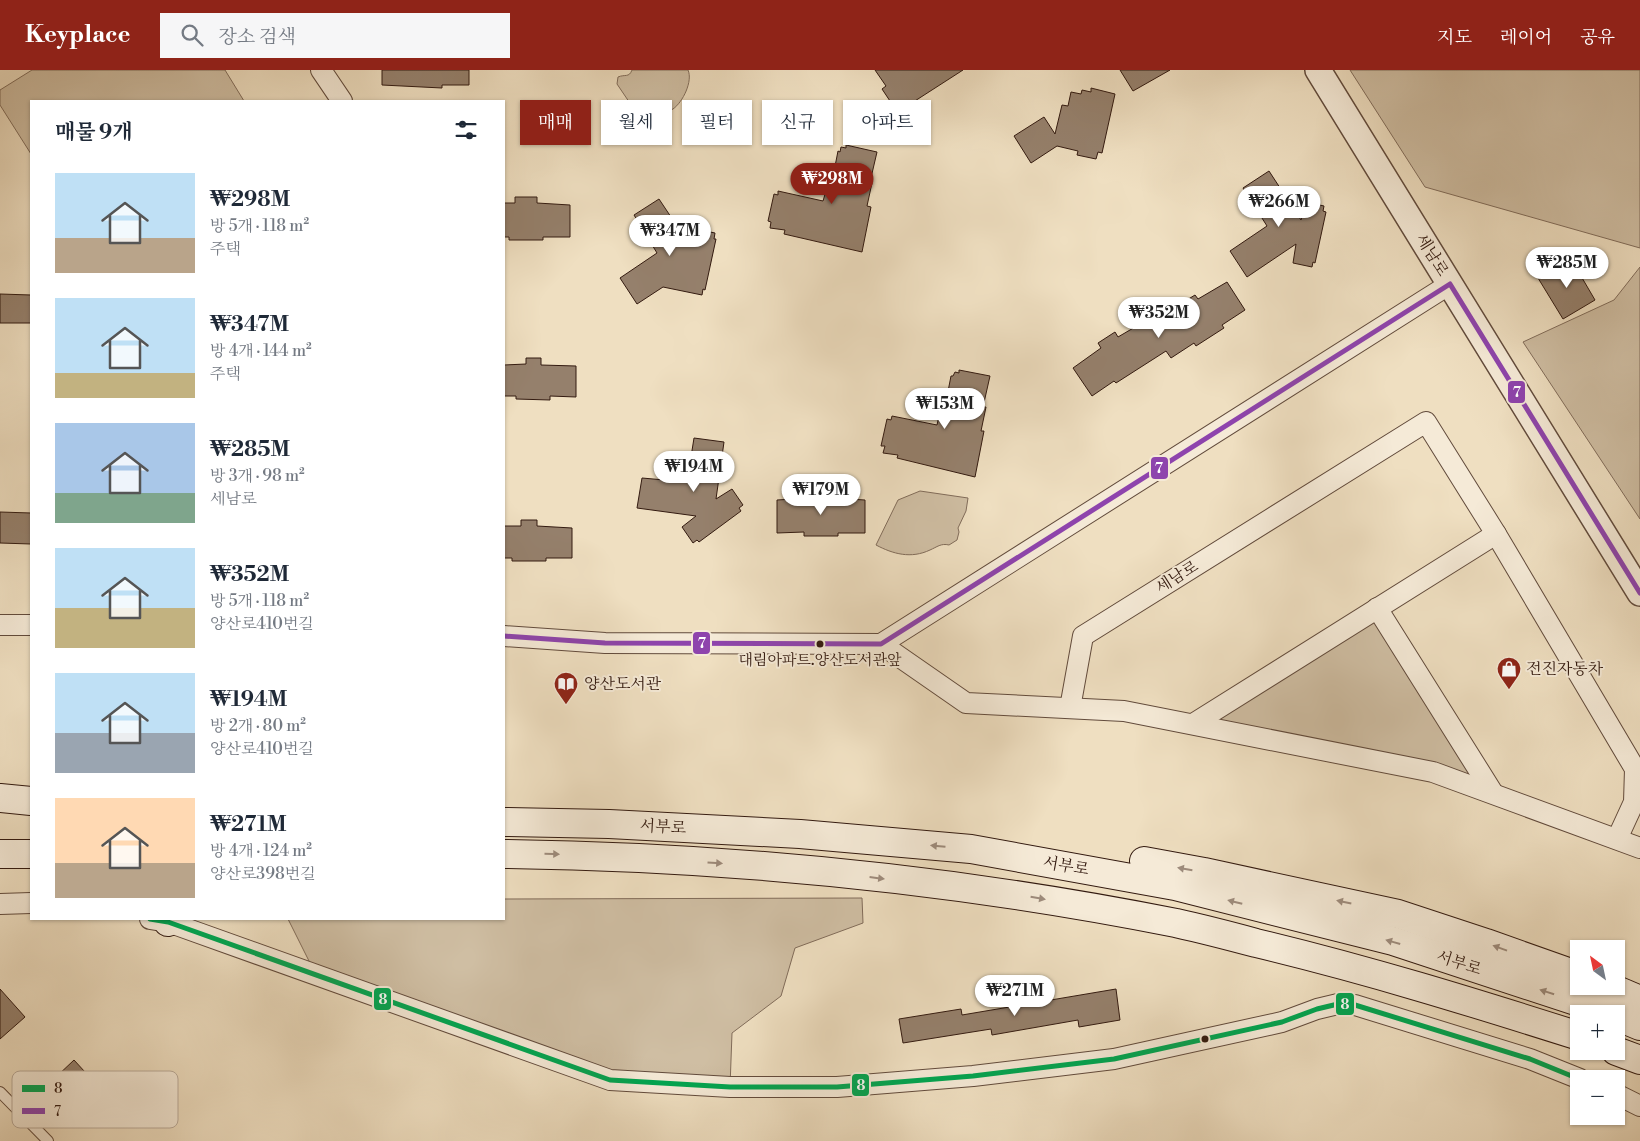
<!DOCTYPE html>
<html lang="ko">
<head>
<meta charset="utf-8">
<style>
	:root { --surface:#fff; --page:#f6f6f7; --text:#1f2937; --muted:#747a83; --accent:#8f2418 }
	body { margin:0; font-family:"Libre Bodoni","Noto Serif KR",serif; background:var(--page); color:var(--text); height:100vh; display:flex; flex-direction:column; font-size:19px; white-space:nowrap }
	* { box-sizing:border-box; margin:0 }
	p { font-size:16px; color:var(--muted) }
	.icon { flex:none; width:28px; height:28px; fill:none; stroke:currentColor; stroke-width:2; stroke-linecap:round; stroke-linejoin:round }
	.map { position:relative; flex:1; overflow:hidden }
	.panel { position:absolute; left:30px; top:30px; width:475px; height:820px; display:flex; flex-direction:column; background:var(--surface); border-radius:0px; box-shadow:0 1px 4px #0004 }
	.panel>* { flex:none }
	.guide { position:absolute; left:520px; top:30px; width:475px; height:45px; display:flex; gap:10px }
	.needle { width:32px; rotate:327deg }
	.tools { position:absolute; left:1570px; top:870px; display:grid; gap:10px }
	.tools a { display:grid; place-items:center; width:55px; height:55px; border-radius:0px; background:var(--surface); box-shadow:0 1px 4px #0004; font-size:25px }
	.price { position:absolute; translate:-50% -42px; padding:0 11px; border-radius:18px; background:#fff; color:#222; font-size:16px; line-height:32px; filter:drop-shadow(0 1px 2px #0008) }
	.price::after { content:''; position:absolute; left:50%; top:30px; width:15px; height:11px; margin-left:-8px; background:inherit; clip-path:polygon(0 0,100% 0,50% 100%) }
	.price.active { background:var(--accent); color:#fff }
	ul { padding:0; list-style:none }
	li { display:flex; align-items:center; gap:15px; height:125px; padding:0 25px }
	li span { display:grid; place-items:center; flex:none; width:140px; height:100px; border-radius:0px; color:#555 }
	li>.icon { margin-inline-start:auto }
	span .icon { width:60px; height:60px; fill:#fffc; stroke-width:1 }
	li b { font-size:21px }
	h2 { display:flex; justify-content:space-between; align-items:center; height:60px; padding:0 25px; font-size:21px }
	.chip { padding:0 18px; border-radius:0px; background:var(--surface); box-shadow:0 1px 4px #0004; font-size:18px; line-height:45px }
	.chip.active { background:var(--accent); color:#fff }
	header { display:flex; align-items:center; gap:30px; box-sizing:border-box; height:70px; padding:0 25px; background:var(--accent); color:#fff }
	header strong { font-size:24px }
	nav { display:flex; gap:28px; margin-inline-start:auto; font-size:18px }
	.search { width:350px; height:45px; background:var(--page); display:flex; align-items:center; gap:12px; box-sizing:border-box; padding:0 18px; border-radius:0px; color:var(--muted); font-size:19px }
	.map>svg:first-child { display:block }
	.green { fill:#cfbea3; stroke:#816c5a }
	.building { fill:#95806c; stroke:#331a10 }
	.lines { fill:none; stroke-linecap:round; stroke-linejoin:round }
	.service-casing { stroke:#624b3c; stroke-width:12 }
	.minor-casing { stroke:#624b3c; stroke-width:22 }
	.tertiary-casing { stroke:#624b3c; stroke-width:28 }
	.secondary-casing { stroke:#331a10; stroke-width:30 }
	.service { stroke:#f5ead7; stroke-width:10 }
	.minor { stroke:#f5ead7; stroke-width:20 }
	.tertiary { stroke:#f5ead7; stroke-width:25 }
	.secondary { stroke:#f5ead7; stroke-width:28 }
	.bus-1-casing { stroke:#f5ead7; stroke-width:9 }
	.bus-2-casing { stroke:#f5ead7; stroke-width:9 }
	.bus-1 { stroke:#00a651; stroke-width:5 }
	.bus-2 { stroke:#8e44ad; stroke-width:5 }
	.oneway { fill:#9e8c7d }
	.bus-dot { fill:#331a10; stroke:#f5ead7; stroke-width:2 }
	.labels { text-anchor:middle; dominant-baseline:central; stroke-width:4; stroke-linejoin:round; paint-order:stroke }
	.bus-label { font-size:15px; fill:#331a10; stroke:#f5ead7 }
	.street-label { font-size:16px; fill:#331a10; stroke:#f5ead7 }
	.poi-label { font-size:16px; fill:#331a10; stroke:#f5ead7; text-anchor:start }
	.key { fill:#f5ead7; stroke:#bbac9b; stroke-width:1 }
	.key-label { font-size:14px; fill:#331a10 }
	.line-badge { stroke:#f5ead7; stroke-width:2 }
	.badge-label { font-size:14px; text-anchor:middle; font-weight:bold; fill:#fff }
</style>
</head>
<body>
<header>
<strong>Keyplace</strong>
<div class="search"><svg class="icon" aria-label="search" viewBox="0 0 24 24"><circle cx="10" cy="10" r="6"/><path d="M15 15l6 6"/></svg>장소 검색</div>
<nav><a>지도</a><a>레이어</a><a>공유</a></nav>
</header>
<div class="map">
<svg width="1640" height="1071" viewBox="0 0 1640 1071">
	<rect width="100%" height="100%" fill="#efdfc1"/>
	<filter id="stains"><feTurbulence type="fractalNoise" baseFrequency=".004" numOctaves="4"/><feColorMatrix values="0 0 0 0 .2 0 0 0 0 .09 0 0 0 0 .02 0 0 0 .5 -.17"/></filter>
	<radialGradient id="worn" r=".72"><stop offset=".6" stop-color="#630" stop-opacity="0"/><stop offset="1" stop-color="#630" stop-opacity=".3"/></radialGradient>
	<!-- green -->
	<g class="green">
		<polygon points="32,0 225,0 244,31 31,31 31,84 0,35 0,20"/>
		<path d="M632 0H688C693 11 683 32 673 39 669 42 663 41 659 44 654 46 653 52 649 56L644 54 617 14 618 7C625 4 629 8 632 0Z"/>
		<polygon points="1350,0 1640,0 1640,178 1425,117"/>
		<polygon points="1640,197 1640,449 1523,272 1614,230"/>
		<path d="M920 421 968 428 966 441 958 458 959 462 957 470 949 475C941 473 937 477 930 480 911 489 893 484 876 475L898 430Z"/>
		<polygon points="1377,538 1493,723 1193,654"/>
		<polygon points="862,828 863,853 795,878 781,926 732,963 730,1017 610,1010 316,905 288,849 504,849 504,829"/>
	</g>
	<!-- building -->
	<g class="building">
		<polygon points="382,0 469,0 469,15 442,15 442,18 382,15"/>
		<polygon points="875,0 963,0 904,38 903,36 896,40 882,19 886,16"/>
		<polygon points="1120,0 1170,0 1133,21"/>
		<polygon points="1091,18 1115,24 1102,83 1098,82 1096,89 1077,85 1078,81 1057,76 1031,93 1014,66 1044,47 1055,64 1062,35 1068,36 1071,22 1081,24 1082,20 1091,22"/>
		<polygon points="846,75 877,82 870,112 872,113 867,136 871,137 862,182 784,164 785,160 770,158 771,152 768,151 774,124 778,125 778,121 823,131 826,121 830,122 838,81 840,82 841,77 846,78"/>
		<polygon points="1269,101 1301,150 1306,132 1324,136 1323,141 1326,142 1315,193 1313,192 1312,197 1293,193 1296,174 1247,207 1230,181 1267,156 1243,118"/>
		<polygon points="515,127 537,127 537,133 570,135 570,167 543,167 543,170 509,170 509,167 504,167 504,133 515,133"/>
		<polygon points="659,129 691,177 696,159 715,163 714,169 716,169 705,220 703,219 702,225 663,217 637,234 620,208 657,183 634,145"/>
		<polygon points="1571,189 1595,230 1563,249 1538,208"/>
		<polygon points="1227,212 1245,240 1222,255 1224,258 1196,276 1194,273 1171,288 1166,281 1116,313 1114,311 1092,326 1073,298 1101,278 1098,273 1115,262 1118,267 1147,250 1152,259 1180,241 1177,236 1195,225 1198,229"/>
		<polygon points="0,224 31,225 31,253 0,253"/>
		<polygon points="526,288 541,288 541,295 576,296 576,327 550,326 550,330 516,329 516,326 504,326 504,295 526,294"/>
		<polygon points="959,300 990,306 983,337 986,337 981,361 984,361 975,407 897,388 898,385 883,383 885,376 881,376 887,349 891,350 892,346 937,355 939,346 943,347 951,306 953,306 955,302 959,303"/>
		<polygon points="694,368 724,372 716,429 732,419 743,435 739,438 741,441 699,472 697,470 693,473 682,457 696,446 637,438 642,408 687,412"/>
		<polygon points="810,422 832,422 832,428 865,430 865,463 838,463 838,466 804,466 804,462 777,463 777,430 810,428"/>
		<polygon points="0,442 31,443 31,474 0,473"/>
		<polygon points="521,450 537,450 537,456 572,458 572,488 546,488 546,491 512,491 512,488 504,488 504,456 521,456"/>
		<polygon points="0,919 25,947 0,969"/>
		<polygon points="1116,919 1120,950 1079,957 1078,950 992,965 991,959 903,973 899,949 961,939 962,945"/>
		<polygon points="74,990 107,1026 87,1044 55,1008"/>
	</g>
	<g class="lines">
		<defs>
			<polyline id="service" points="0,1022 48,1071"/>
			<g id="minor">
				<polyline points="321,0 342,31"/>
				<polyline points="1377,538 1493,723"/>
				<polyline points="0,555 31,555"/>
				<polyline points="504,566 605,573 881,574 1450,214"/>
				<polyline points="881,574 966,633 1124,641 1433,702 1640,778"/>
				<polyline points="1070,638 1083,566 1426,352 1496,464 1635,699 1634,732 1617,769"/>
				<polyline points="1193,654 1496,464"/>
				<polyline points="0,834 31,833"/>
				<polyline points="150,849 168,852 610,1010 730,1017 837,1017 973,1006 1114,989 1282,952 1317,939 1338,934 1355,935 1530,989 1580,1009"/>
				<polyline points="1616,1024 1640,1036"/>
			</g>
			<polyline id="tertiary" points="1318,0 1640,523"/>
			<g id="secondary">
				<polyline points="0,728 31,731"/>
				<polyline points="504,752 609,754 800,764 971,779 1175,816 1393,871 1588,935 1610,944"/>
				<polyline points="0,784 31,784"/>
				<path d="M504 784C729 787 955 809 1176 853 1203 859 1230 866 1256 873 1365 899 1472 932 1579 966"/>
				<polyline points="1144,791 1204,802 1398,844 1486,873 1579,906"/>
				<polyline points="168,852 170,849"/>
				<polyline points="1607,916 1640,930"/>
				<polyline points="1616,946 1640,956"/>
				<polyline points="1616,981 1640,990"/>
			</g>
		</defs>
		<!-- service casing -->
		<use href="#service" class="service-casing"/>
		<!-- minor casing -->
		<use href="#minor" class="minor-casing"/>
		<!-- tertiary casing -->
		<use href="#tertiary" class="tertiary-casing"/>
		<!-- secondary casing -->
		<use href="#secondary" class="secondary-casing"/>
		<!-- service -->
		<use href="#service" class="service"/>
		<!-- minor -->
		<use href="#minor" class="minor"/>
		<!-- tertiary -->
		<use href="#tertiary" class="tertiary"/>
		<!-- secondary -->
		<use href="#secondary" class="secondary"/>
		<defs>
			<polyline id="bus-1" points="150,849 168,852 610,1010 730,1017 837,1017 973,1006 1114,989 1282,952 1317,939 1338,934 1355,935 1530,989 1579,1009"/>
			<polyline id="bus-2" points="504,566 605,573 881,574 1450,214 1640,523"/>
		</defs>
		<!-- bus-1 casing -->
		<use href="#bus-1" class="bus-1-casing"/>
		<!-- bus-2 casing -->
		<use href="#bus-2" class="bus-2-casing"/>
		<!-- bus-1 -->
		<use href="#bus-1" class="bus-1"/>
		<!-- bus-2 -->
		<use href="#bus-2" class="bus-2"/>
	</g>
	<!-- one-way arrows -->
	<defs><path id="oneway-solid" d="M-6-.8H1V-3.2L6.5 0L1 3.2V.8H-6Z" transform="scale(1.25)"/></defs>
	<g class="oneway">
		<use href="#oneway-solid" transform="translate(938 776) rotate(-175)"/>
		<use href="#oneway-solid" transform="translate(552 784) rotate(1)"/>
		<use href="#oneway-solid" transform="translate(715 793) rotate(4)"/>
		<use href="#oneway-solid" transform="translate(1185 799) rotate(-170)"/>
		<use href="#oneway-solid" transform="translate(877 808) rotate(7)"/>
		<use href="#oneway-solid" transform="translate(1038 828) rotate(10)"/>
		<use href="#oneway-solid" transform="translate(1235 832) rotate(-166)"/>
		<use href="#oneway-solid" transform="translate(1344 832) rotate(-168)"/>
		<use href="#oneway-solid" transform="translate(1393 872) rotate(-164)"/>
		<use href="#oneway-solid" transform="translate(1500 878) rotate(-160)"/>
		<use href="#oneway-solid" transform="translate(1547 922) rotate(-162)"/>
	</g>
	<!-- icons -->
	<defs>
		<symbol id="shop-pin" viewBox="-11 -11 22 30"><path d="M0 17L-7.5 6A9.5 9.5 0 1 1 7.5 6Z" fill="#8f2418" stroke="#f5ead7"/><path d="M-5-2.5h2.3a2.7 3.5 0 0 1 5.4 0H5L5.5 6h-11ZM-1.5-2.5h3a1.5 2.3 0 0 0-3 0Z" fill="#fff"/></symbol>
		<symbol id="library-pin" viewBox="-11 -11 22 30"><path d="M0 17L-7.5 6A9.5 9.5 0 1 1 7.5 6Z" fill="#8f2418" stroke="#f5ead7"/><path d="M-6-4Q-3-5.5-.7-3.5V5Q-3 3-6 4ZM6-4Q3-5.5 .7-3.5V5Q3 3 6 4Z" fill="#fff"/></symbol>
	</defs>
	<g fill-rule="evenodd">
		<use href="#shop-pin" x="1495" y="585" width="28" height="38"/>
		<use href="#library-pin" x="552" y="600" width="28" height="38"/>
	</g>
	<!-- markers -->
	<g class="bus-dot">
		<circle cx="820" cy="574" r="4.5"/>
		<circle cx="1205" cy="969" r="4.5"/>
	</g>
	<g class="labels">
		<!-- bus labels -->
		<g class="bus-label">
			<text x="820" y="590">대림아파트.양산도서관앞</text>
		</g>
		<!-- street labels -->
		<g class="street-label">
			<text transform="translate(1432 185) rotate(58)">세남로</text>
			<text transform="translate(1177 507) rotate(-32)">세남로</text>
			<text transform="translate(663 757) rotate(3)">서부로</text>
			<text transform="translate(1066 796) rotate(10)">서부로</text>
			<text transform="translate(1459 893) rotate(18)">서부로</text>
		</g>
		<!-- poi labels -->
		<g class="poi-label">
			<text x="1526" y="599">전진자동차</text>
			<text x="584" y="614">양산도서관</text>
		</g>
	</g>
	<!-- legend -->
	<rect x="12" y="1001" width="166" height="57" rx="8" class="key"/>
	<rect x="22" y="1015" width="23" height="7" fill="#00a651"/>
	<rect x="22" y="1038" width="23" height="6" fill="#8e44ad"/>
	<g class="key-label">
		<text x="54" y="1023">8</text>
		<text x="54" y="1046">7</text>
	</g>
	<g class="line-badge">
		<rect x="1507" y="310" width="19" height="24" rx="5" fill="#8e44ad"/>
		<rect x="1150" y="386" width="19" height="24" rx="5" fill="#8e44ad"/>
		<rect x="692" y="561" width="19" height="24" rx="5" fill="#8e44ad"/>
		<rect x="373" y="917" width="19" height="24" rx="5" fill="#00a651"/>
		<rect x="1335" y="922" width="20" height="24" rx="5" fill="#00a651"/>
		<rect x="851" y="1003" width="19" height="24" rx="5" fill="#00a651"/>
	</g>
	<g class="badge-label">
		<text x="1517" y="327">7</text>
		<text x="1159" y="403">7</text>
		<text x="702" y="578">7</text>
		<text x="383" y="934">8</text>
		<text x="1345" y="939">8</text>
		<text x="861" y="1020">8</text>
	</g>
	<rect width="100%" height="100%" filter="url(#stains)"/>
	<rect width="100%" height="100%" fill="url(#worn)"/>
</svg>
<div class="tools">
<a><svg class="needle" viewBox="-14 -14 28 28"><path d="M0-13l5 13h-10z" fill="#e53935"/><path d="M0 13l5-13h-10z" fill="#747a83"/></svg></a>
<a>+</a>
<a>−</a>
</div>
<b class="price active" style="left:832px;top:135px">₩298M</b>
<b class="price" style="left:1279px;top:158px">₩266M</b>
<b class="price" style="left:670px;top:187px">₩347M</b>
<b class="price" style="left:1567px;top:219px">₩285M</b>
<b class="price" style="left:1159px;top:269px">₩352M</b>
<b class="price" style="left:945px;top:360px">₩153M</b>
<b class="price" style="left:694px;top:423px">₩194M</b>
<b class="price" style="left:821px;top:446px">₩179M</b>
<b class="price" style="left:1015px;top:947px">₩271M</b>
<div class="guide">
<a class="chip active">매매</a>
<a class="chip">월세</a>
<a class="chip">필터</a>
<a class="chip">신규</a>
<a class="chip">아파트</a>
</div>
<section class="panel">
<h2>매물 9개<svg class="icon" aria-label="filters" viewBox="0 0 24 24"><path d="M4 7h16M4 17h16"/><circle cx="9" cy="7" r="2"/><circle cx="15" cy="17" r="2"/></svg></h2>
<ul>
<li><span style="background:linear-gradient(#bfe0f5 65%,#b9a48a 0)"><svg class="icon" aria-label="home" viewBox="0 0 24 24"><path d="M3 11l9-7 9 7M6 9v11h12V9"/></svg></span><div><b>₩298M</b><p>방 5개 · 118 m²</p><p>주택</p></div></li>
<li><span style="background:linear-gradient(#bfe0f5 75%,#c2b280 0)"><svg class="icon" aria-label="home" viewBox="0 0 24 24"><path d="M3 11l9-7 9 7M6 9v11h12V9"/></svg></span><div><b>₩347M</b><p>방 4개 · 144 m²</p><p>주택</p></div></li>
<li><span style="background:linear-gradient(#a9c7e8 70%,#7fa58c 0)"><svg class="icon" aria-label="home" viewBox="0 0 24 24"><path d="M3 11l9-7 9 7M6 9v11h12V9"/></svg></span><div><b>₩285M</b><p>방 3개 · 98 m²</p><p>세남로</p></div></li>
<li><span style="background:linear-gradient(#bfe0f5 60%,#c2b280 0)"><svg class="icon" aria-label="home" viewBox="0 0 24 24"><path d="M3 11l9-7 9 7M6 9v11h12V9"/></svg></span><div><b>₩352M</b><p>방 5개 · 118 m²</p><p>양산로410번길</p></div></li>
<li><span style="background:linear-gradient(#bfe0f5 60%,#9aa5b1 0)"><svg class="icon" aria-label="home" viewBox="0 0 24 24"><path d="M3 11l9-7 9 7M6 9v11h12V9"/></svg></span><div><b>₩194M</b><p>방 2개 · 80 m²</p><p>양산로410번길</p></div></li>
<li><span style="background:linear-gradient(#ffd9b3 65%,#b9a48a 0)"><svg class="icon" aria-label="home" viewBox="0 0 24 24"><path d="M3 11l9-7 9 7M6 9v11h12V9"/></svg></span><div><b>₩271M</b><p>방 4개 · 124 m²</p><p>양산로398번길</p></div></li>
</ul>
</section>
</div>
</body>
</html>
